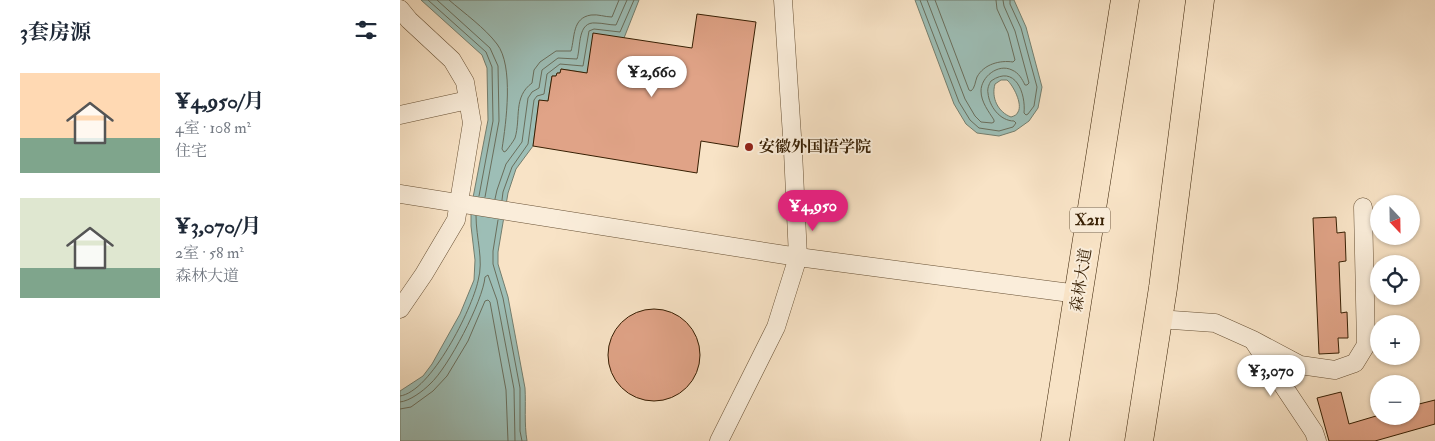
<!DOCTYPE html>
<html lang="zh">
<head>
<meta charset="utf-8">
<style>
	:root { --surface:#fff; --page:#f6f6f7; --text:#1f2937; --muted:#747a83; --accent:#db2777 }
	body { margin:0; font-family:"IM FELL Double Pica","Noto Serif SC",serif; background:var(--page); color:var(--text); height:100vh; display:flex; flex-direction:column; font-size:19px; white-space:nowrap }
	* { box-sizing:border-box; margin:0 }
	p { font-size:16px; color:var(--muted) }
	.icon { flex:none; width:28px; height:28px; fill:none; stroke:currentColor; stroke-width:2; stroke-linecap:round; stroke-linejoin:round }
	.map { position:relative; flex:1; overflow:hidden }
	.side { display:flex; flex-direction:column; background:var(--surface); width:400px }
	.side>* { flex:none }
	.needle { width:32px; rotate:158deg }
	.fabs { position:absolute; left:970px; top:195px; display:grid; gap:10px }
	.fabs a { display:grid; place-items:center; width:50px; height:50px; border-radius:50%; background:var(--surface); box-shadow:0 1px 4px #0004; font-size:25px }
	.price { position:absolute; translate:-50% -42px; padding:0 11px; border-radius:18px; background:#fff; color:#222; font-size:16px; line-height:32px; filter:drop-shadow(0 1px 2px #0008) }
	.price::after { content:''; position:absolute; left:50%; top:30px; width:15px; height:11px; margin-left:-8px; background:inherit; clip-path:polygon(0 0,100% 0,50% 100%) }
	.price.selected { background:var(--accent); color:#fff }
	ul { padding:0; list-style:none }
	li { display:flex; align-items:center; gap:15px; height:125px; padding:0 20px }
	li span { display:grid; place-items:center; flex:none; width:140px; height:100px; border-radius:0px; color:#555 }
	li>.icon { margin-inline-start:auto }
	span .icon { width:60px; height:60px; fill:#fffc; stroke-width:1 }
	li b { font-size:21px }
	h2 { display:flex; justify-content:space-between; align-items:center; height:60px; padding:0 20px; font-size:21px }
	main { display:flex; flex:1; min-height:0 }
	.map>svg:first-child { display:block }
	.water { fill:#9dbeb6; stroke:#747e6e; fill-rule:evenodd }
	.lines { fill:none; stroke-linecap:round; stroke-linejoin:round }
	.shore { stroke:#6a6e5c; stroke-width:1 }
	.building { fill:#e0a387; stroke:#371f03 }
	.street-casing { stroke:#675034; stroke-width:19 }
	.primary-casing { stroke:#371f03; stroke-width:29 }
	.street { stroke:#faedda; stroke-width:18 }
	.primary { stroke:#f8e3c6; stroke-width:28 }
	.poi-dot { fill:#8f2418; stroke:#faedda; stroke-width:2 }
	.labels { text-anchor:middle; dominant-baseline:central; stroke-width:4; stroke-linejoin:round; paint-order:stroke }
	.shield { fill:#faedda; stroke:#725d44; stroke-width:1 }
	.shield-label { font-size:15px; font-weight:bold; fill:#371f03 }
	.poi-label { font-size:16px; font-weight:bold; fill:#371f03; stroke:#faedda; text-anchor:start }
	.street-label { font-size:16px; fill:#371f03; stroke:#faedda }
</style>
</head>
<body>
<main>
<section class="side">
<h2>3套房源<svg class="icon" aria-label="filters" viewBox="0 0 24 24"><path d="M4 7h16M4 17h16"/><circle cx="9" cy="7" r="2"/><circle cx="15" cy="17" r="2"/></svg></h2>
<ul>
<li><span style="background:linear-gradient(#ffd9b3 65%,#7fa58c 0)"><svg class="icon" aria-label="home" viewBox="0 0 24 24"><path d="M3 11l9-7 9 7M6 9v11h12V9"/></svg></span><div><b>¥4,950/月</b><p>4室 · 108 m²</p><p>住宅</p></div></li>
<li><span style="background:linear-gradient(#dfe7d0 70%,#7fa58c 0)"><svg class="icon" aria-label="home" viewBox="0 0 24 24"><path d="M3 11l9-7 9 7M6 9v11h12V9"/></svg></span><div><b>¥3,070/月</b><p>2室 · 58 m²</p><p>森林大道</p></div></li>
</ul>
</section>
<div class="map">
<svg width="1035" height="441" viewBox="0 0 1035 441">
	<rect width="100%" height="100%" fill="#f8e3c6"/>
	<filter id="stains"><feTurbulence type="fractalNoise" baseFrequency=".004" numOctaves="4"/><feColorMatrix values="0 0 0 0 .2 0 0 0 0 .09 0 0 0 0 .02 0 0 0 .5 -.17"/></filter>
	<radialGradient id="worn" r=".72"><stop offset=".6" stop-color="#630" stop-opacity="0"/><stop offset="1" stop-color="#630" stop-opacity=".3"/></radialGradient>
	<!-- water -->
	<g class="water">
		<path d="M21 0H239L224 38 187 73 161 69 160 73H157L156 76H152L148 101H139L133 146 116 169 108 193 98 252V264L108 297 125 388C126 406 124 423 127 441H0V391L23 376 32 364 60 314 74 280 75 260 71 226V208L88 120 87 68 82 55Z"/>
		<path d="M515 0H614L626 27 642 87 638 108 629 121 615 131 599 136 577 133 566 124 554 104ZM601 80H607C613 85 623 104 618 112 617 115 614 116 611 117 598 112 591 98 595 84Z"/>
	</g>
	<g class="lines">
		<!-- shore -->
		<g class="shore">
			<polyline points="28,0 86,52 92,67 93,121 79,196"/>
			<polyline points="37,0 90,48 98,66 99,121 85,197"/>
			<path d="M49 0C64 13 85 28 97 44 114 66 106 123 102 149L104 152 106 151C109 147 113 142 115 138 121 118 113 97 132 83L134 70 140 62 156 51H171C175 37 172 18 191 15 198 14 205 17 212 17L219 0"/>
			<path d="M520 0 559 102 570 120 579 128 599 131 613 127 616 123 614 121C600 121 589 106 588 93 587 89 589 84 591 81 615 64 626 93 624 113L626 115 628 114 634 106 637 87 621 28 610 4V0"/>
			<path d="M527 0 565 99 575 116 581 122 592 123 594 122V120C589 112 581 102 581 91 581 77 598 63 612 70 619 73 622 79 625 85H627L629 83 615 31 604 6 603 0"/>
			<path d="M535 0 569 90 571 91C575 88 575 82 577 77 584 64 600 60 613 62L615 60 608 33 597 9 596 0"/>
			<path d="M95 199 97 190 106 164 122 142 128 98 132 92 139 88 142 70 158 58 177 59C181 47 177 21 196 23 203 23 209 25 216 25L227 0"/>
			<polyline points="102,200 103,192 112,167 128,144 134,100 137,96 144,94 147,74 160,64 183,66 189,31 194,29 220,32 234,0"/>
			<polyline points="98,220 93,251 93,264 103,298 120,388 120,431 122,441"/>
			<path d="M0 396C31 392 72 309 78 281 84 260 76 238 76 216"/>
			<path d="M0 402C10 401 23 391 30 384 48 368 83 301 85 277L88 275 97 300 114 389 115 441"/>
			<polyline points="0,409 11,407 33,391 47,376 68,341 85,301 88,300 90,302 106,390 108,441"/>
		</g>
	</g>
	<!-- building -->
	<g class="building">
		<polygon points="297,14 356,22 338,147 301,141 297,173 133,146 139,100 148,101 152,76 156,76 157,73 160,73 161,69 187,73 193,33 292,48"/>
		<polygon points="936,217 937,233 945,232 946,261 939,262 941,313 947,312 948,338 938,338 939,353 919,354 913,218"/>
		<circle cx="254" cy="355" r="46"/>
		<polygon points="941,392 949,424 976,416 1011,416 1011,406 1035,400 1035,424 975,441 929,441 917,398"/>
	</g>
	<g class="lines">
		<defs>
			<g id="street">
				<polyline points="0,9 9,20 52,60 65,82 72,123 56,220 24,274 0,309"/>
				<polyline points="0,115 68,100"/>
				<polyline points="0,194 398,257 678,294"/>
				<polyline points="758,319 815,323 853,340 900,365 935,370 955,363 966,345 963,207"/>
				<polyline points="854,342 914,432 917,441"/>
				<polyline points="319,441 376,327 398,257 393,151 383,0"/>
			</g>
			<g id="primary">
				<polyline points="655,441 725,0"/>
				<polyline points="739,441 763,288 800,0"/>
			</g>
		</defs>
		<!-- street casing -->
		<use href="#street" class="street-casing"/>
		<!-- primary casing -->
		<use href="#primary" class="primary-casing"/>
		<!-- street -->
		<use href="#street" class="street"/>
		<!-- primary -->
		<use href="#primary" class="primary"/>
	</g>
	<!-- markers -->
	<circle class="poi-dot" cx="349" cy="147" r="5"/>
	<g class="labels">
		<!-- shield labels -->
		<rect class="shield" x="670" y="207.5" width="40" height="25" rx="4"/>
		<g class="shield-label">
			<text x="690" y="220">X211</text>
		</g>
		<!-- poi labels -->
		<g class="poi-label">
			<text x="359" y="147">安徽外国语学院</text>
		</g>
		<!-- street labels -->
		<g class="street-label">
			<text transform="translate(681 280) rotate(-81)">森林大道</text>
		</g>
	</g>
	<rect width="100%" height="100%" filter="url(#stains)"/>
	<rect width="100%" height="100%" fill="url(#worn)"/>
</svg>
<div class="fabs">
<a><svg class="needle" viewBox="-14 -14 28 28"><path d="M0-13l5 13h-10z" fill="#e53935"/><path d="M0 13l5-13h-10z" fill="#747a83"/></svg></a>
<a><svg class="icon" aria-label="locate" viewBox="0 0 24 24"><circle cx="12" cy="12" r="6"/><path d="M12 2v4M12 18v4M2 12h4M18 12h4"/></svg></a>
<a>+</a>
<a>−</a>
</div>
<b class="price" style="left:252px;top:98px">¥2,660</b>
<b class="price selected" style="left:413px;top:232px">¥4,950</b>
<b class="price" style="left:871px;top:397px">¥3,070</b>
</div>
</main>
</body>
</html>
